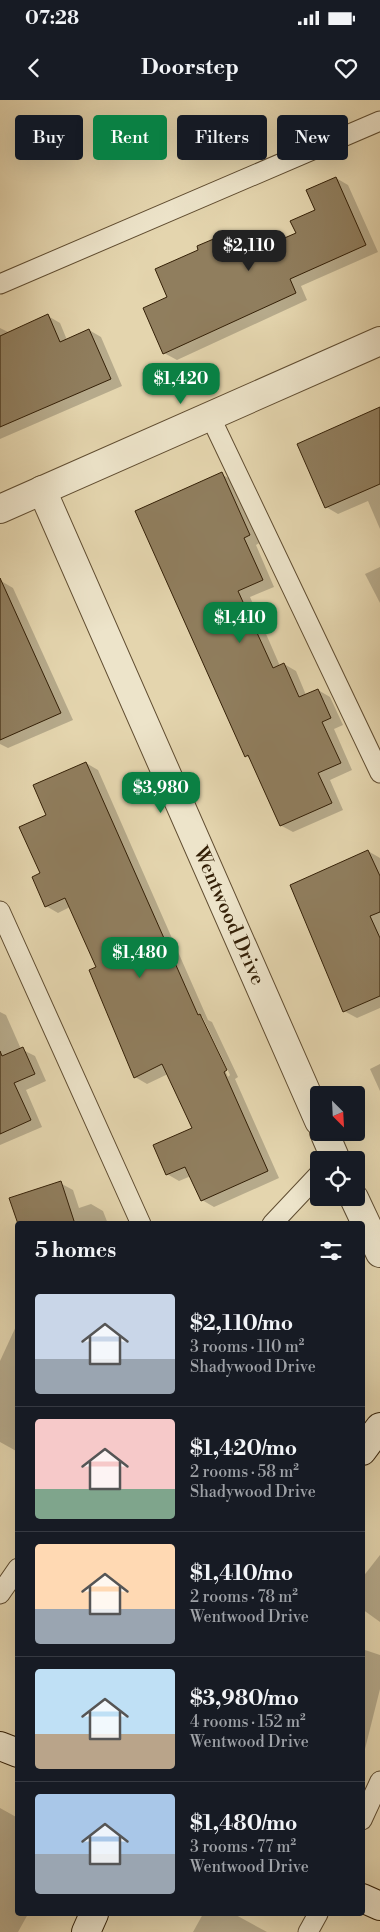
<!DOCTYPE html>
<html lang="en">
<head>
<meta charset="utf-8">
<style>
	:root { --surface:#171b24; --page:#20242c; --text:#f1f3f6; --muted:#9ea1a6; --line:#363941; --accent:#0b8043 }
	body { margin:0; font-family:"Libre Bodoni",serif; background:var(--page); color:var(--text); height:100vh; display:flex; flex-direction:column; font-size:19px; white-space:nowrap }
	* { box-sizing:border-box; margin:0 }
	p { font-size:16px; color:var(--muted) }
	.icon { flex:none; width:28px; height:28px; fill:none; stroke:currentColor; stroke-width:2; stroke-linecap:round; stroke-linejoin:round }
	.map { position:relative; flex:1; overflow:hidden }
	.side { position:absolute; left:15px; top:1121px; width:350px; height:695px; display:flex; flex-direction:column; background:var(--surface); border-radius:5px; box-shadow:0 5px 20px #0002 }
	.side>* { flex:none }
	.top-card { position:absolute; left:15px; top:15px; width:350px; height:45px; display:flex; gap:10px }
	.needle { width:32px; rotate:156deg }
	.buttons { position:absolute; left:310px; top:986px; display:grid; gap:10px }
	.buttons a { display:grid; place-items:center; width:55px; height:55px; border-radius:5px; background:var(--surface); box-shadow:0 5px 20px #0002; font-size:25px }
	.price { position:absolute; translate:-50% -42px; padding:0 11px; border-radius:10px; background:var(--accent); color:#fff; font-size:16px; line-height:32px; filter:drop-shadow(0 1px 2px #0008) }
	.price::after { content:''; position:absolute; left:50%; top:30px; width:15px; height:11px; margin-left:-8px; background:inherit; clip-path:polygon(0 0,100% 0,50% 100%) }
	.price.current { background:#222; color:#fff }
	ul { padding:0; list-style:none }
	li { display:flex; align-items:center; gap:15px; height:125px; padding:0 20px }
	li+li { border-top:1px solid var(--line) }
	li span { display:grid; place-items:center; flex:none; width:140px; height:100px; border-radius:5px; color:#555 }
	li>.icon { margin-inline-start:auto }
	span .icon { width:60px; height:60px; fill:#fffc; stroke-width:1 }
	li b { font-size:21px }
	h2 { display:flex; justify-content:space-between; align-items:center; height:60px; padding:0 20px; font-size:21px }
	.pill { padding:0 18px; border-radius:5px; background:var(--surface); box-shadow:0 5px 20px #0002; font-size:18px; line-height:45px }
	.pill.current { background:var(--accent); color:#fff }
	.status { display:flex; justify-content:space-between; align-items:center; height:35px; padding:0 25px; background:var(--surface); direction:ltr }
	.status svg { height:14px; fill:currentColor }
	header { display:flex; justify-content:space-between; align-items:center; height:65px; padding:0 20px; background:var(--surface); font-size:22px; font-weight:700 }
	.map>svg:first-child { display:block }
	.shadow { fill:#0003; fill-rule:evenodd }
	.building { fill:#907e5e; stroke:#342007 }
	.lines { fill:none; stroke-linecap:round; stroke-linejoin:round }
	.lane-casing { stroke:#604d31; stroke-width:21 }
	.street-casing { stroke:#604d31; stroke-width:30 }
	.secondary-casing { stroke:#342007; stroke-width:30 }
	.lane { stroke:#ede4ca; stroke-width:19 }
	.street { stroke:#ede4ca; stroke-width:28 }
	.secondary { stroke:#ede4ca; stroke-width:28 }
	.labels { text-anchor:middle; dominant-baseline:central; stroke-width:4.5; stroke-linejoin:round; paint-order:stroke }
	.street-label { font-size:20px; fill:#342007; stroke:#ede4ca }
</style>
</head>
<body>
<div class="status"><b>07:28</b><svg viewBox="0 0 49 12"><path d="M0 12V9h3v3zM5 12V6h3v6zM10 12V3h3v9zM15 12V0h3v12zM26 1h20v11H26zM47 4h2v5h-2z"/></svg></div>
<header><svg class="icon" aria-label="back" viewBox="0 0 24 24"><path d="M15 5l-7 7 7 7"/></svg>Doorstep<svg class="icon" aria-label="heart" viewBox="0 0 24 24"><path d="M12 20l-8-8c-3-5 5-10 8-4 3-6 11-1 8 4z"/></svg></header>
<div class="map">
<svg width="380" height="1832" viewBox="0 0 380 1832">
	<rect width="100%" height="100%" fill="#e4d5ae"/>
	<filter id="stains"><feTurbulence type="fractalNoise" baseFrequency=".004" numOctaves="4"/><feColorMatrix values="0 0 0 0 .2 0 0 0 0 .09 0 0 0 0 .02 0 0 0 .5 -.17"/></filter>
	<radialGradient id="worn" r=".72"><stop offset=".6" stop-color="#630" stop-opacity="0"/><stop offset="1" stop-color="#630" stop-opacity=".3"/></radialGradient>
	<!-- shadow -->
	<g class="shadow">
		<polygon points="336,78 348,85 378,152 301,186 307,200 177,260 164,253 169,198 200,150 223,136 235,143 242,158 297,133 316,111"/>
		<polygon points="48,216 60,223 67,240 89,230 101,237 122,286 0,339 0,228 10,233"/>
		<polygon points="380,308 380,429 368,401 338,414 326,407"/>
		<polygon points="221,374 234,381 261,442 256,445 274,487 250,497 280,566 284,564 296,571 306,595 318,590 330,597 343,625 334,629 352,670 330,680 343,710 293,732 280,725 251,659 246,656"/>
		<polygon points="380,467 380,503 365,474"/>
		<polygon points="1,481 13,488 73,620 8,648 0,644"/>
		<path d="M86 663 98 670 208 920 212 922 238 977 235 979 279 1078 214 1107 202 1100 191 1076 179 1081 167 1074 193 1029 168 974 147 984 135 977 97 868 70 807 58 813 46 806 42 774 48 716ZM200 916H202L230 975 228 977Z"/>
		<polygon points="368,751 380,758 380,908 357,918 344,911"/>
		<polygon points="0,912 6,915 21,949 35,956 46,981 26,990 42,1027 0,1045"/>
		<polygon points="380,964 380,991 370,969"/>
		<polygon points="60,1083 73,1090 79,1108 91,1104 103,1111 108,1124 19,1124"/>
		<polygon points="18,1222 18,1352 0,1342 0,1261"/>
		<polygon points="380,1455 380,1522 362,1509 362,1478"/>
		<polygon points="362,1549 380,1555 380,1589 362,1661"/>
		<polygon points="0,1708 18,1718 18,1814 28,1814 18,1832 0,1832"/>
		<polygon points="203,1814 234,1814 267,1832 193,1832"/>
	</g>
	<!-- building -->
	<g class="building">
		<polygon points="336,77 366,145 290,179 296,193 163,254 143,208 167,197 155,169 198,150 197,146 223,135 234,160 296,133 290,121 315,110 306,90"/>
		<polygon points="48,214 60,242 89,229 111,279 0,327 0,236"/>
		<polygon points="380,307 380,384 325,408 297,344"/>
		<polygon points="222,372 250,435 244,438 263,480 238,491 273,568 284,563 299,597 318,589 331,618 322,622 341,663 318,673 332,703 280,726 248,655 245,657 135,411"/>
		<polygon points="0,478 61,613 0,640"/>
		<polygon points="86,662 198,915 200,914 227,970 224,972 268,1071 201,1101 185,1067 166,1075 153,1045 192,1028 162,964 134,978 89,870 96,867 65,798 45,807 32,777 40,773 19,727 46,715 33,685"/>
		<polygon points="368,750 380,776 380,812 370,816 380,838 380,896 343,912 290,785"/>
		<polygon points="23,947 35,974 14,983 31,1020 0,1034 0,951 2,956"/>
		<polygon points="61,1081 75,1124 18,1124 9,1098"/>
	</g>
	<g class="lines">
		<defs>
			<g id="lane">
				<polyline points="0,184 380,21"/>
				<polyline points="210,316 380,673"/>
				<polyline points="0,811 141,1124"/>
				<polyline points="272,1124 319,1074"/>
				<polyline points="0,1494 18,1468"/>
				<polyline points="362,1720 380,1681"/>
				<polyline points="308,1832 318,1814"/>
			</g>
			<g id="street">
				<path id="s1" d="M42 390 319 1021"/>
				<polyline points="0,409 380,241"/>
				<polyline points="324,1032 336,1060"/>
				<polyline points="354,1098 380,1153"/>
			</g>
			<g id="secondary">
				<polyline points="362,1351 380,1327"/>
				<polyline points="0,1646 18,1653"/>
				<polyline points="362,1798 380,1806"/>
				<polyline points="86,1832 94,1814"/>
			</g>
		</defs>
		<!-- lane casing -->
		<use href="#lane" class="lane-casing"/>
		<!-- street casing -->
		<use href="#street" class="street-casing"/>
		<!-- secondary casing -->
		<use href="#secondary" class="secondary-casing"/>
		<!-- lane -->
		<use href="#lane" class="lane"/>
		<!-- street -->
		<use href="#street" class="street"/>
		<!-- secondary -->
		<use href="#secondary" class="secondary"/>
	</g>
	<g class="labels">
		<!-- street labels -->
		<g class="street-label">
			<text stroke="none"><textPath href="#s1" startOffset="465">Wentwood Drive</textPath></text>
		</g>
	</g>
	<rect width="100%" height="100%" filter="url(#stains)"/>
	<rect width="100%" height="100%" fill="url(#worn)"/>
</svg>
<div class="buttons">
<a><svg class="needle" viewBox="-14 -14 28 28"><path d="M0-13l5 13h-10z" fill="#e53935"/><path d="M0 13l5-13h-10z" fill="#9ea1a6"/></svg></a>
<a><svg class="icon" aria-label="locate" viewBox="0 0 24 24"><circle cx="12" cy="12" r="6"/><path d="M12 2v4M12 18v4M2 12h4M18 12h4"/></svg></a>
</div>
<b class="price current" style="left:249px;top:172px">$2,110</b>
<b class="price" style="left:181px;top:305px">$1,420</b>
<b class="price" style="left:240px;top:544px">$1,410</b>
<b class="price" style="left:161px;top:714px">$3,980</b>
<b class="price" style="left:140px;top:879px">$1,480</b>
<div class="top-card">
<a class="pill">Buy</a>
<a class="pill current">Rent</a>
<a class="pill">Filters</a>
<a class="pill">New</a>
</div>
<section class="side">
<h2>5 homes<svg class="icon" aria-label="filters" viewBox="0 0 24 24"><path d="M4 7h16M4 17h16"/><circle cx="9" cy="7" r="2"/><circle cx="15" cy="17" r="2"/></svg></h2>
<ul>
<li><span style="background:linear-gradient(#c9d6e8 65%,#9aa5b1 0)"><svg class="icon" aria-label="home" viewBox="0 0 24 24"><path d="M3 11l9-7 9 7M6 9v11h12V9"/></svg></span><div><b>$2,110/mo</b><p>3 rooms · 110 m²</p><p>Shadywood Drive</p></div></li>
<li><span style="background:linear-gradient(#f6c9c9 70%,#7fa58c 0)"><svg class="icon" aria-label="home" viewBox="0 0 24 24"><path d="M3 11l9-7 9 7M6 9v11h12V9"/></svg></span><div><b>$1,420/mo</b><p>2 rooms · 58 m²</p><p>Shadywood Drive</p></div></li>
<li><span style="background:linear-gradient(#ffd9b3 65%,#9aa5b1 0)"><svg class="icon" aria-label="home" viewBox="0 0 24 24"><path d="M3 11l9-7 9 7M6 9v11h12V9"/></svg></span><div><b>$1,410/mo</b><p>2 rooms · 78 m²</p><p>Wentwood Drive</p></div></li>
<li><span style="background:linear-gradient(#bfe0f5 65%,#b9a48a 0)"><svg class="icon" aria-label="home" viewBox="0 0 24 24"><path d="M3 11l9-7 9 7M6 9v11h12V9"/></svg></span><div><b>$3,980/mo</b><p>4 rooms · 152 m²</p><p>Wentwood Drive</p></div></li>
<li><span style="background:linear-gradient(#a9c7e8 60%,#9aa5b1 0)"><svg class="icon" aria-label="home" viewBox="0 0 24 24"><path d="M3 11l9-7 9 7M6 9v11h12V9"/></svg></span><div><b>$1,480/mo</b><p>3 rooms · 77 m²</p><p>Wentwood Drive</p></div></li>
</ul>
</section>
</div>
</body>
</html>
